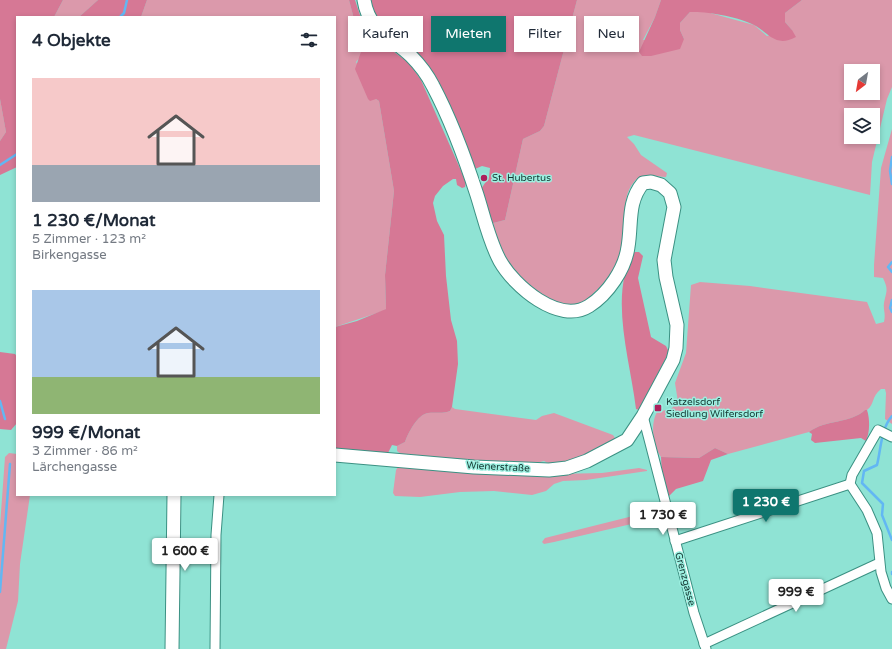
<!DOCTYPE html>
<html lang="de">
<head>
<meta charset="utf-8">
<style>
	:root { --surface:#fff; --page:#f2f2f3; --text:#1f2937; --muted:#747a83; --accent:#0f766e }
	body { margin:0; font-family:"Varela Round",sans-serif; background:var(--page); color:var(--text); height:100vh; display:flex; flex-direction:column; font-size:15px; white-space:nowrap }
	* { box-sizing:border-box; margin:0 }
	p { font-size:13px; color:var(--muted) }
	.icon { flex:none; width:22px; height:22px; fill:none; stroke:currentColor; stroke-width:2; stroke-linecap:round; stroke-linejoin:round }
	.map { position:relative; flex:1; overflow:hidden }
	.details { position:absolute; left:16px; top:16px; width:320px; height:480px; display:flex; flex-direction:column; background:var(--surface); border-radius:0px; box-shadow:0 2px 6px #0003 }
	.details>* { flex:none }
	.hud { position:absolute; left:348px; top:16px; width:380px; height:36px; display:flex; gap:8px }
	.needle { width:26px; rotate:211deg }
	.buttons { position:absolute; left:844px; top:64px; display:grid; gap:8px }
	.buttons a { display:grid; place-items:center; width:36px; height:36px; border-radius:0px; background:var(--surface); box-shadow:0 2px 6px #0003; font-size:20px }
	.price { position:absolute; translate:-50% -34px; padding:0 9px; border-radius:4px; background:#fff; color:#222; font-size:13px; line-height:26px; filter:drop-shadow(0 1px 2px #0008) }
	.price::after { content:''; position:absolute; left:50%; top:24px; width:12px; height:9px; margin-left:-6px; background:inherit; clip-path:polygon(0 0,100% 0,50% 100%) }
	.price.selected { background:var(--accent); color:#fff }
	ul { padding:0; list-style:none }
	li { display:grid; align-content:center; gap:8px; height:212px; padding:0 16px }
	li span { display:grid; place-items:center; height:124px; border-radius:0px; color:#555 }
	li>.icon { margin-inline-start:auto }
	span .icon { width:72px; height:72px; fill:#fffc; stroke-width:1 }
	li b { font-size:17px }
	h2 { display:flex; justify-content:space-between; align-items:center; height:48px; padding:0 16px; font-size:17px }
	.pill { padding:0 14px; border-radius:0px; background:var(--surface); box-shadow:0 2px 6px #0003; font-size:14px; line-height:36px }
	.pill.selected { background:var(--accent); color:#fff }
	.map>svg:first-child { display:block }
	.green { fill:#db99ab; fill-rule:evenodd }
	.forest { fill:#d67895 }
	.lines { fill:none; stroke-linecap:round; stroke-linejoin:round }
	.stream { stroke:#62b7f3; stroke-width:2.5 }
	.street-casing { stroke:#3b9183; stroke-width:11 }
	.secondary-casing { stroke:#3b9183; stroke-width:15 }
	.street { stroke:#fff; stroke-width:9 }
	.secondary { stroke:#fff; stroke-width:13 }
	.poi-dot { fill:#ad205c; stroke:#9cf0e1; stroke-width:1.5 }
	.labels { text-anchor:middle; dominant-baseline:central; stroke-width:3; stroke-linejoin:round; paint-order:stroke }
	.poi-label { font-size:10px; fill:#143732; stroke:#9cf0e1; text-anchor:start }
	.street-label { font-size:10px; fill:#143732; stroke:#9cf0e1 }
</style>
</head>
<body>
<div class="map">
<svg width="892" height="649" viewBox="0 0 892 649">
	<rect width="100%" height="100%" fill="#8fe3d4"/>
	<!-- green -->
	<g class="green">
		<polygon points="63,0 98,0 79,17 54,17"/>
		<polygon points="147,0 349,0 362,49 361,56 356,62 376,99 379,101 394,191 385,275 386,309 383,311 335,327 335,17 141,17"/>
		<path d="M577 0H661L655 17 643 40 684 39 680 30V23L690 12 703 11 754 25 767 36 792 30 785 22V13L802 0H892V87L887 99 872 162 870 195 634 135 627 137 634 144 641 155 667 173 666 177C655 177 643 171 634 182 626 191 625 204 625 216 623 245 620 270 597 290 593 293 590 298 586 301 561 316 527 290 513 270 502 256 497 240 493 223L505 220 523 139 540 131 544 126ZM851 71H873V93H851ZM851 115H873V137H851Z"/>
		<polygon points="0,99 6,132 0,141"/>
		<path d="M892 129V424L885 419 886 393 885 389H881C871 397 875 404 867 410H865C850 424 826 419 809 432L728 454 715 448 699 458 661 457C653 446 650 424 657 412L671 409 678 402 675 383 686 353 691 285 700 282 750 286 867 302 876 324 884 322C886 313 883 310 884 303 886 292 889 290 883 278L874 277V265L881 168Z"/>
		<path d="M452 407 455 409 536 420 542 416 554 413 613 435 617 441C600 448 560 472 544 461L536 463 465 461 401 454 397 451V446L405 442C408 433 418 414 428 413 436 412 442 414 450 411Z"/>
		<polygon points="9,453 17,454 17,495 30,495 20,564 18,601 6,649 0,649 0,526 5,457"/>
		<polygon points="413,466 556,474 602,473 639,468 647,470 647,471 586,480 563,481 554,484 546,491 532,495 494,491 460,492 420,497 395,496 393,493 396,470 398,467"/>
		<polygon points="661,509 664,514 663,518 653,519 554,542 544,544 542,542 545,538"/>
	</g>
	<!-- forest -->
	<g class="forest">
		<polygon points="0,0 63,0 54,17 17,17 17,167 0,175 0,141 6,132 0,99"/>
		<polygon points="98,0 147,0 141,17 79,17"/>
		<path d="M349 0H355L362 21 370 34 409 63 421 80 466 182 465 187 462 188 457 185 456 179H453L443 186 435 196 433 203 437 221 444 235 446 276 451 320 457 341 458 364 452 407 450 411C442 414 436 412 428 413 418 414 408 433 405 442L397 446 392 445 388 453 335 450V327L357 321 386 309 385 275 394 191 379 101 376 99 370 101 368 99 355 69 362 49Z"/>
		<polygon points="368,0 577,0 544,126 540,131 523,139 505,220 493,223 485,210 481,189 489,177 490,168 482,166 475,169 434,83 384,31"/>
		<path d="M661 0H802L785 13V22L792 30 796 37C775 48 769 33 754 25 740 17 706 11 690 12L680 23V30L684 39 680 49 651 56H642L639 52 655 17Z"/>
		<path d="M635 252H639L643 256 638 278 651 337 666 346 669 352 639 410 636 409C631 367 615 315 625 274 627 267 630 260 632 254Z"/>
		<polygon points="0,352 15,354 17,357 17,423 11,430 0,429"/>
		<path d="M865 410H867C870 419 870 432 866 441L861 438 815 443 811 440 812 434 809 432C826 419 850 424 865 410Z"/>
		<polygon points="715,448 728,454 711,460 703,481 676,489 669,496 662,474 661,457 699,458"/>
	</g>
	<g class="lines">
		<!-- stream -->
		<g class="stream">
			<polyline points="120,17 124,13 127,0"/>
			<polyline points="892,157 890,171 892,184"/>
			<polyline points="0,165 17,154"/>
			<polyline points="892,262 888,267 892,272"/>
			<polyline points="892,300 890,308 892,312"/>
			<polyline points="0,401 5,419"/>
			<path d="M892 416C881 428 881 449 877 465L864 471 862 483 883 504 882 515 892 540"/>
			<polyline points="892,572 892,574"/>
			<polyline points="0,592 10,464"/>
		</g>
		<defs>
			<g id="street">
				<polyline points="643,416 694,613 706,649"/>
				<polyline points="892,437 878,430 852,475 850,484 867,510 877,533 881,572 886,588 892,599"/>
				<polyline points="675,541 850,484"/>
				<polyline points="704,644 879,563"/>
				<polyline points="215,649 216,535 219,495"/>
			</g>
			<g id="secondary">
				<path d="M335 455 474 467 549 470 567 468 587 461 627 440 643 416 673 360 676 348 677 325 666 277 664 260 674 207 670 193 661 185 651 182 643 183C627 202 632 224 628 247 625 269 608 294 589 306 559 325 514 286 500 261 489 241 484 217 477 195 465 158 451 120 433 86 428 76 419 64 411 56 392 37 369 32 364 0"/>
				<polyline points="172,649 174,495"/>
			</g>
		</defs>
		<!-- street casing -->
		<use href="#street" class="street-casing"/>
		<!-- secondary casing -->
		<use href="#secondary" class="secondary-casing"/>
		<!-- street -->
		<use href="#street" class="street"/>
		<!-- secondary -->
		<use href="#secondary" class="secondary"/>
	</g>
	<!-- markers -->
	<g class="poi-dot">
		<circle cx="484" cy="178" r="4"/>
		<rect x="654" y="404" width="8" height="8" rx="2"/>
	</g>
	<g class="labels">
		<!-- poi labels -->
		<g class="poi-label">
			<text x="492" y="178">St. Hubertus</text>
			<text x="666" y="402">Katzelsdorf<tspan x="666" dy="12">Siedlung Wilfersdorf</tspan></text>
		</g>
		<!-- street labels -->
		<g class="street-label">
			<text transform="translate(498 467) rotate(3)">Wienerstraße</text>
			<text transform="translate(685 579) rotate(75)">Grenzgasse</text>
		</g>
	</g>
</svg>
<div class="buttons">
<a><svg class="needle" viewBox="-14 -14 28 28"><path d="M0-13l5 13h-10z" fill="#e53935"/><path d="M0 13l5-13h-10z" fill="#747a83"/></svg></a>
<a><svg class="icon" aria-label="layers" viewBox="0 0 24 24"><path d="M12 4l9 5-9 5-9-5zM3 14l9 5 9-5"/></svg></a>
</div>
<b class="price selected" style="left:766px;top:523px">1 230 €</b>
<b class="price" style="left:663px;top:536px">1 730 €</b>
<b class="price" style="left:185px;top:572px">1 600 €</b>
<b class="price" style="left:796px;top:613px">999 €</b>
<div class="hud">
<a class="pill">Kaufen</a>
<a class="pill selected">Mieten</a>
<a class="pill">Filter</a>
<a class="pill">Neu</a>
</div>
<section class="details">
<h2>4 Objekte<svg class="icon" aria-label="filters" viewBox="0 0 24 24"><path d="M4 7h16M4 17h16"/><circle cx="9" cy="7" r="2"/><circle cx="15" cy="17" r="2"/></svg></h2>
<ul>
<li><span style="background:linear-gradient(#f6c9c9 70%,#9aa5b1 0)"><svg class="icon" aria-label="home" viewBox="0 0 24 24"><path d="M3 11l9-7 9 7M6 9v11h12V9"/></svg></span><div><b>1 230 €/Monat</b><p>5 Zimmer · 123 m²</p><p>Birkengasse</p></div></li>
<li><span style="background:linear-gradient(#a9c7e8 70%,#8fb573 0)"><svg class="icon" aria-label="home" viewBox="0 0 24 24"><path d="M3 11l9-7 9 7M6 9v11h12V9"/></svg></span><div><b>999 €/Monat</b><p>3 Zimmer · 86 m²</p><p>Lärchengasse</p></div></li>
</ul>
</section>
</div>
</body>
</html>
